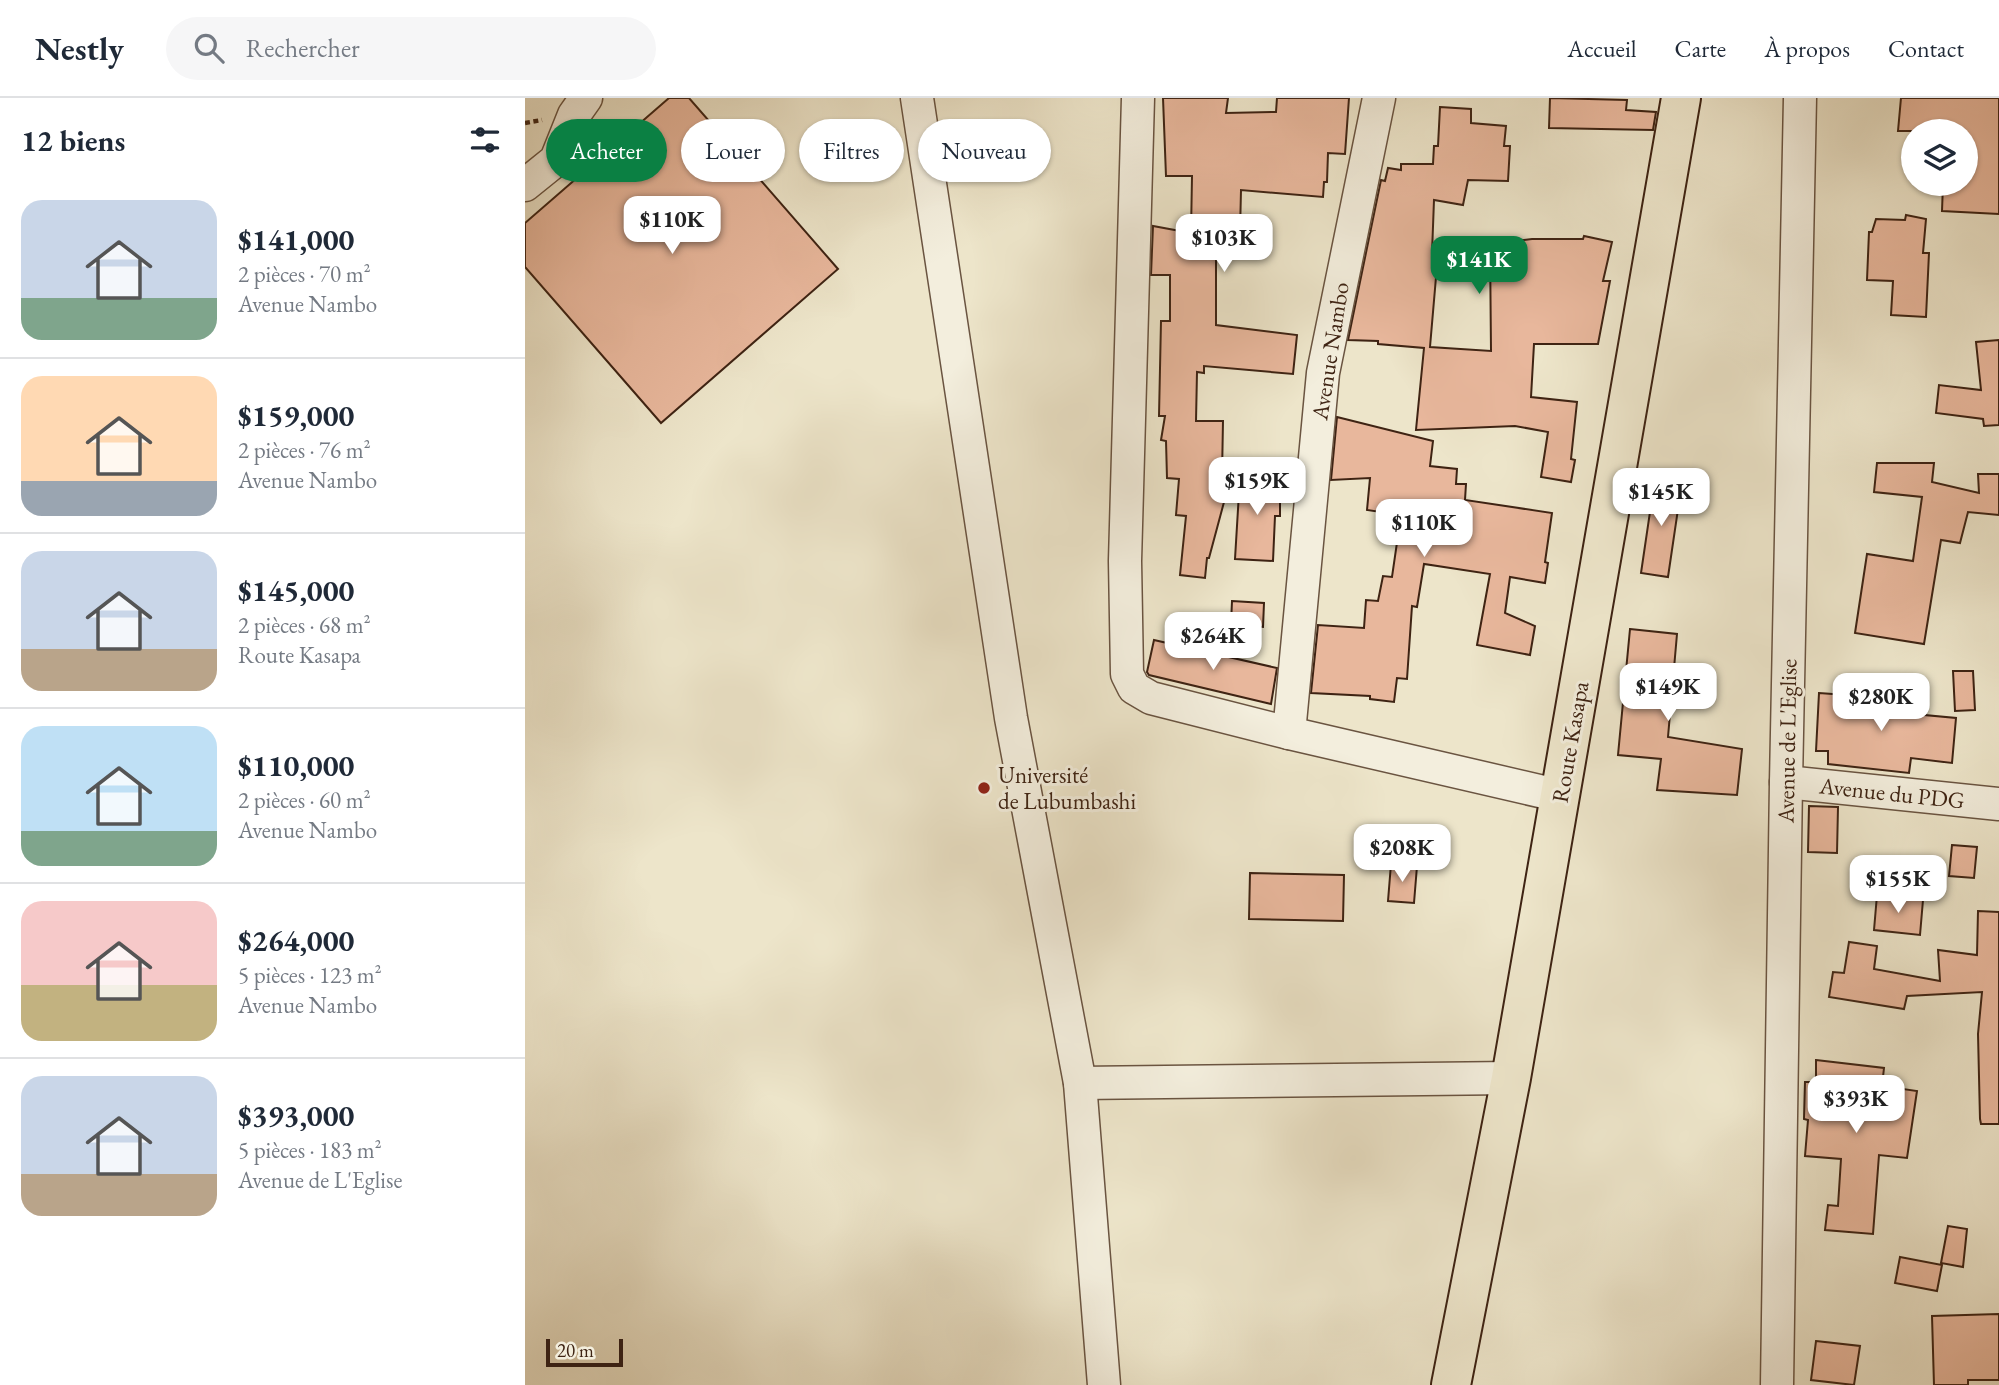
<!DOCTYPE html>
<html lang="fr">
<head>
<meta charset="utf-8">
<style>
	:root { --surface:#fff; --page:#f6f6f7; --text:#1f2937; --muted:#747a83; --line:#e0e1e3; --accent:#0b8043 }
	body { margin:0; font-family:"EB Garamond",serif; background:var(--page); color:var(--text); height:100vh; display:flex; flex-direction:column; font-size:26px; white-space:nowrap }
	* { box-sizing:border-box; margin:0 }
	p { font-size:23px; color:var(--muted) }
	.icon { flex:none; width:38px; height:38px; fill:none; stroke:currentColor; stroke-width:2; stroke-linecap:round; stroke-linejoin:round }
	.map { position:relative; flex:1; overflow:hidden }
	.drawer { display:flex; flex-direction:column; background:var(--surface); width:525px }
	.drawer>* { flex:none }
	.guide { position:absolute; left:21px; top:21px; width:665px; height:63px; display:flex; gap:14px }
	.fabs { position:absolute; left:1376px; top:21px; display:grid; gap:14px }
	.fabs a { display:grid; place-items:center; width:77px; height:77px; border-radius:50%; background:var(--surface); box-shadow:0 2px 5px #0004; font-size:35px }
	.scale { position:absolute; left:21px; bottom:18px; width:77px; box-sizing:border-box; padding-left:7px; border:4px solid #3e2313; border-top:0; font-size:19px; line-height:24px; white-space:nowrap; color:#3e2313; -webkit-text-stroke:5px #f3eedd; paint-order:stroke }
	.price { position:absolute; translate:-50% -60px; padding:0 16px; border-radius:14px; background:#fff; color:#222; font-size:23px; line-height:46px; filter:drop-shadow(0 2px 4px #0008) }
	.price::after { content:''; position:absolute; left:50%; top:42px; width:21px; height:16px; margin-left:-10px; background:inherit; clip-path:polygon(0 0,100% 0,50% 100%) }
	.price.current { background:var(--accent); color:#fff }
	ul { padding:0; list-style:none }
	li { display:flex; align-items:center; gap:21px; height:175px; padding:0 21px }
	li+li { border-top:2px solid var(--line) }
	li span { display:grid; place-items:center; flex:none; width:196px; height:140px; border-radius:21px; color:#555 }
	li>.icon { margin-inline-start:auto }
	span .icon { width:84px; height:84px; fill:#fffc; stroke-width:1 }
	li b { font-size:30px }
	h2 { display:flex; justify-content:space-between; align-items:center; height:84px; padding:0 21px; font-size:30px }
	.tag { padding:0 24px; border-radius:32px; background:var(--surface); box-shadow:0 2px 5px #0004; font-size:24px; line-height:63px }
	.tag.current { background:var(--accent); color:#fff }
	header { display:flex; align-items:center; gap:42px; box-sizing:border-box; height:98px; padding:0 35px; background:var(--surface); border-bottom:2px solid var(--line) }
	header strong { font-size:33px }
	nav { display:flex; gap:38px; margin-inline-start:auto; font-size:24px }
	.search { width:490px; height:63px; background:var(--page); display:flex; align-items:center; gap:18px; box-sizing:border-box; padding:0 24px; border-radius:38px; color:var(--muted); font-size:26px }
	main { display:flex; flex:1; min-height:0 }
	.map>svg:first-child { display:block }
	.building { fill:#e8b79c; stroke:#3e2313; stroke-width:2 }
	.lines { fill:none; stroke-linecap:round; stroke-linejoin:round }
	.minor-casing { stroke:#6a5441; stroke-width:35 }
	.major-casing { stroke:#3e2313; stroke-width:42 }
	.path { stroke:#3e2313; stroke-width:4.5; stroke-dasharray:5 3.5; stroke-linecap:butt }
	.minor { stroke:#f3eedd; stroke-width:32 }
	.major { stroke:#ede5ca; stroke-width:38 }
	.poi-dot { fill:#8f2418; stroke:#f3eedd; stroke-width:2.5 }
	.labels { text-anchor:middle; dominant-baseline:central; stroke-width:6; stroke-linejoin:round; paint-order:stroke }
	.street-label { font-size:23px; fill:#3e2313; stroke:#f3eedd }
	.poi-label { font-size:23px; fill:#3e2313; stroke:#f3eedd; text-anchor:start }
</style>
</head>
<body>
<header>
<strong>Nestly</strong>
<div class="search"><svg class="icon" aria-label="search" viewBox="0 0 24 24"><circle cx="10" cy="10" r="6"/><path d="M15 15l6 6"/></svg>Rechercher</div>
<nav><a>Accueil</a><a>Carte</a><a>À propos</a><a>Contact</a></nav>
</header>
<main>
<section class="drawer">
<h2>12 biens<svg class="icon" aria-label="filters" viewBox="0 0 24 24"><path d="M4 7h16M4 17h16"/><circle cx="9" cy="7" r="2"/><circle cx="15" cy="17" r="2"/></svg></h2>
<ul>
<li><span style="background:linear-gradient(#c9d6e8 70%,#7fa58c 0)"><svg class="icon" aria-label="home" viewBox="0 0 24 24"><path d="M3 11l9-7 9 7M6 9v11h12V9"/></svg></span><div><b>$141,000</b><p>2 pièces · 70 m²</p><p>Avenue Nambo</p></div></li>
<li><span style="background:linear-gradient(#ffd9b3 75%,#9aa5b1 0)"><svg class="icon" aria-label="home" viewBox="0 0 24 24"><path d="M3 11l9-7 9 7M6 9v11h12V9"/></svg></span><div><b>$159,000</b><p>2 pièces · 76 m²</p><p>Avenue Nambo</p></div></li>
<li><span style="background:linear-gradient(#c9d6e8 70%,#b9a48a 0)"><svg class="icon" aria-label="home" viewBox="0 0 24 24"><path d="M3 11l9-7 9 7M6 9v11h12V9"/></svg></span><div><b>$145,000</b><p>2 pièces · 68 m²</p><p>Route Kasapa</p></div></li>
<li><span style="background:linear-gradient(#bfe0f5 75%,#7fa58c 0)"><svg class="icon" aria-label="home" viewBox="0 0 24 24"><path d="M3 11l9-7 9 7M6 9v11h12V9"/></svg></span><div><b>$110,000</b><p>2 pièces · 60 m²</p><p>Avenue Nambo</p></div></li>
<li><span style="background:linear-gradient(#f6c9c9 60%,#c2b280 0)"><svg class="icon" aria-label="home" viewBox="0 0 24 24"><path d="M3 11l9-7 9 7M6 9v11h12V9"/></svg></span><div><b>$264,000</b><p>5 pièces · 123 m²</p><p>Avenue Nambo</p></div></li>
<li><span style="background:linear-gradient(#c9d6e8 70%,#b9a48a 0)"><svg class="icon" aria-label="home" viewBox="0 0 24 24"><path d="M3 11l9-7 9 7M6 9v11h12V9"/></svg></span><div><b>$393,000</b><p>5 pièces · 183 m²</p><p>Avenue de L'Eglise</p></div></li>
</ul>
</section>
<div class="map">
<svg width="1474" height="1287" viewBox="0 0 1474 1287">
	<rect width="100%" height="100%" fill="#ede5ca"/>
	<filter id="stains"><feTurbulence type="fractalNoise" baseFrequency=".00286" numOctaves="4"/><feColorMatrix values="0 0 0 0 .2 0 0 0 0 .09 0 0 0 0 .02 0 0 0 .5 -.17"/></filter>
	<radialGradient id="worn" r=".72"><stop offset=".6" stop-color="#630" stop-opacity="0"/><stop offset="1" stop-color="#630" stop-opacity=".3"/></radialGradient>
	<!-- building -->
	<g class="building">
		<polygon points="144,0 164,0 313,171 136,325 0,169 0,125"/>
		<polygon points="638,0 703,0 701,15 751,14 752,0 824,0 820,56 803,55 802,84 799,84 798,99 716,92 715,134 701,134 701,144 691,144 691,227 772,237 768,276 679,268 679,275 672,274 671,323 698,323 697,378 706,378 684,460 682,460 680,480 655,477 661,418 651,417 654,381 642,380 641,343 636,342 640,318 634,318 636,223 645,223 645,177 626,177 628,128 666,135 667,78 641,78"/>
		<polygon points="1025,0 1102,2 1101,12 1131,14 1128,32 1024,30"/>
		<polygon points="1376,0 1474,0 1474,116 1417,113 1418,86 1440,86 1440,33 1373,33"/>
		<polygon points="915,9 946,11 946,25 981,28 979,48 985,48 983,83 943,82 938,107 909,102 907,155 913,156 905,249 966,253 965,146 1007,141 1058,141 1059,138 1087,144 1078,183 1085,183 1073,246 1009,246 1006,299 1052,304 1046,361 1050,362 1046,384 1016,379 1023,334 990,328 891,332 899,250 853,246 853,243 823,242 856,82 860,83 863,70 876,72 876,66 908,66 909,48 913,48"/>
		<polygon points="1381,117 1401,121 1398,155 1404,155 1401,219 1366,217 1368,183 1342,182 1344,134 1347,134 1351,121 1380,122"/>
		<polygon points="1474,242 1474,327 1459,328 1458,321 1411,315 1414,287 1456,292 1451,244"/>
		<polygon points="812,319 908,343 905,368 932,371 931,386 941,386 940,402 1027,415 1020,464 1023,465 1020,485 985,479 980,515 1010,528 1005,557 952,547 965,476 899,466 892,509 887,508 882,581 872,580 869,604 845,601 845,598 786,595 793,527 839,530 841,502 853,503 858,478 867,479 876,417 842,412 845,380 806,382"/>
		<polygon points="1352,365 1409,365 1407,384 1454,395 1453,376 1474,376 1474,417 1443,414 1435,445 1416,442 1399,546 1330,535 1342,456 1388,463 1397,399 1349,394"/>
		<polygon points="715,378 755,378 755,418 750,418 748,463 710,461"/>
		<polygon points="1130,380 1157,384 1143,479 1116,475"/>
		<polygon points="707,503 739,505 738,529 706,526"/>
		<polygon points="1105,531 1152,536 1143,639 1217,651 1212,697 1132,692 1136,661 1093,657"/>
		<polygon points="629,542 752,570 746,606 624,577 622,574"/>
		<polygon points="1428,573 1448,573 1450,612 1430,613"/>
		<polygon points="1294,595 1389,602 1389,616 1431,620 1427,665 1386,660 1384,675 1303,666 1303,653 1291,653"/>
		<polygon points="1284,708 1313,709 1312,755 1283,754"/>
		<polygon points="1427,747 1452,749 1449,780 1424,778"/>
		<polygon points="866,766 892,768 889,805 863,803"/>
		<polygon points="725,775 819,777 818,823 724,821"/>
		<polygon points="1352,797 1398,802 1395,837 1349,832"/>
		<polygon points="1453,813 1474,814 1474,1026 1456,1026 1455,1021 1453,936 1457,894 1382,898 1379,911 1304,899 1308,874 1319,875 1324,844 1352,848 1349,871 1415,883 1413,852 1452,857"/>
		<polygon points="1291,962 1359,970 1357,988 1392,993 1382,1060 1354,1057 1348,1136 1300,1132 1303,1107 1313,1108 1316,1061 1280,1058 1283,1022 1279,1021 1280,984 1291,984"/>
		<polygon points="1423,1128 1442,1131 1438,1169 1416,1165"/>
		<polygon points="1375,1159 1417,1167 1412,1193 1370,1185"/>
		<polygon points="1474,1216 1474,1282 1443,1282 1443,1287 1409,1287 1407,1218"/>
		<polygon points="1291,1243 1335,1248 1329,1287 1286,1282"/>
	</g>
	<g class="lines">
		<defs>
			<g id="minor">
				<polyline points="392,0 486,620 555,985 579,1287"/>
				<polyline points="613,0 600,463 602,576 609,590 626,600 764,635 1036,698"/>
				<polyline points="0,87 31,62 49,17 61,0"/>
				<polyline points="764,635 798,275 854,0"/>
				<polyline points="1261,684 1474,706"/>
				<polyline points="555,985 986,980"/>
				<polyline points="1252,1287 1261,684 1275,0"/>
			</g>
			<polyline id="major" points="926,1287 986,980 1156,0"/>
		</defs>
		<!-- minor casing -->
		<use href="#minor" class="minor-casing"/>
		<!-- major casing -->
		<use href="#major" class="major-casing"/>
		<!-- path -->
		<polyline class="path" points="0,25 17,22"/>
		<!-- minor -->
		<use href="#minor" class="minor"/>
		<!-- major -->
		<use href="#major" class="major"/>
	</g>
	<!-- markers -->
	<circle class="poi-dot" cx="459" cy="690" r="7"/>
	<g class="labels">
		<!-- street labels -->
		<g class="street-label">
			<text transform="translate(805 253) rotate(-81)">Avenue Nambo</text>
			<text transform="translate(1262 643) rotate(-89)">Avenue de L'Eglise</text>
			<text transform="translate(1045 644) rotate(-80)">Route Kasapa</text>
			<text transform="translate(1367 695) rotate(6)">Avenue du PDG</text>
		</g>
		<!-- poi labels -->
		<g class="poi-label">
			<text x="473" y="677">Université<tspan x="473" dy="26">de Lubumbashi</tspan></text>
		</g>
	</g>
	<rect width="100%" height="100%" filter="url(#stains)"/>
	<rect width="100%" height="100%" fill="url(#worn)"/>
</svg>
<div class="fabs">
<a><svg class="icon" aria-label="layers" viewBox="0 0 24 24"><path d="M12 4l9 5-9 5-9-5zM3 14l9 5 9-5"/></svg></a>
</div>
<div class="scale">20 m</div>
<b class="price" style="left:147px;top:158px">$110K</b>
<b class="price" style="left:699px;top:176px">$103K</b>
<b class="price current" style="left:954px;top:198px">$141K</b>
<b class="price" style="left:732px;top:419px">$159K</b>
<b class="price" style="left:1136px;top:430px">$145K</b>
<b class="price" style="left:899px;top:461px">$110K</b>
<b class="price" style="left:688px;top:574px">$264K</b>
<b class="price" style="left:1143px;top:625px">$149K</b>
<b class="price" style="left:1356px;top:635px">$280K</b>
<b class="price" style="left:877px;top:786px">$208K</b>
<b class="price" style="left:1373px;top:817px">$155K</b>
<b class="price" style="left:1331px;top:1037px">$393K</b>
<div class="guide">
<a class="tag current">Acheter</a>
<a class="tag">Louer</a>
<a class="tag">Filtres</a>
<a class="tag">Nouveau</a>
</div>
</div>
</main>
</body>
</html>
